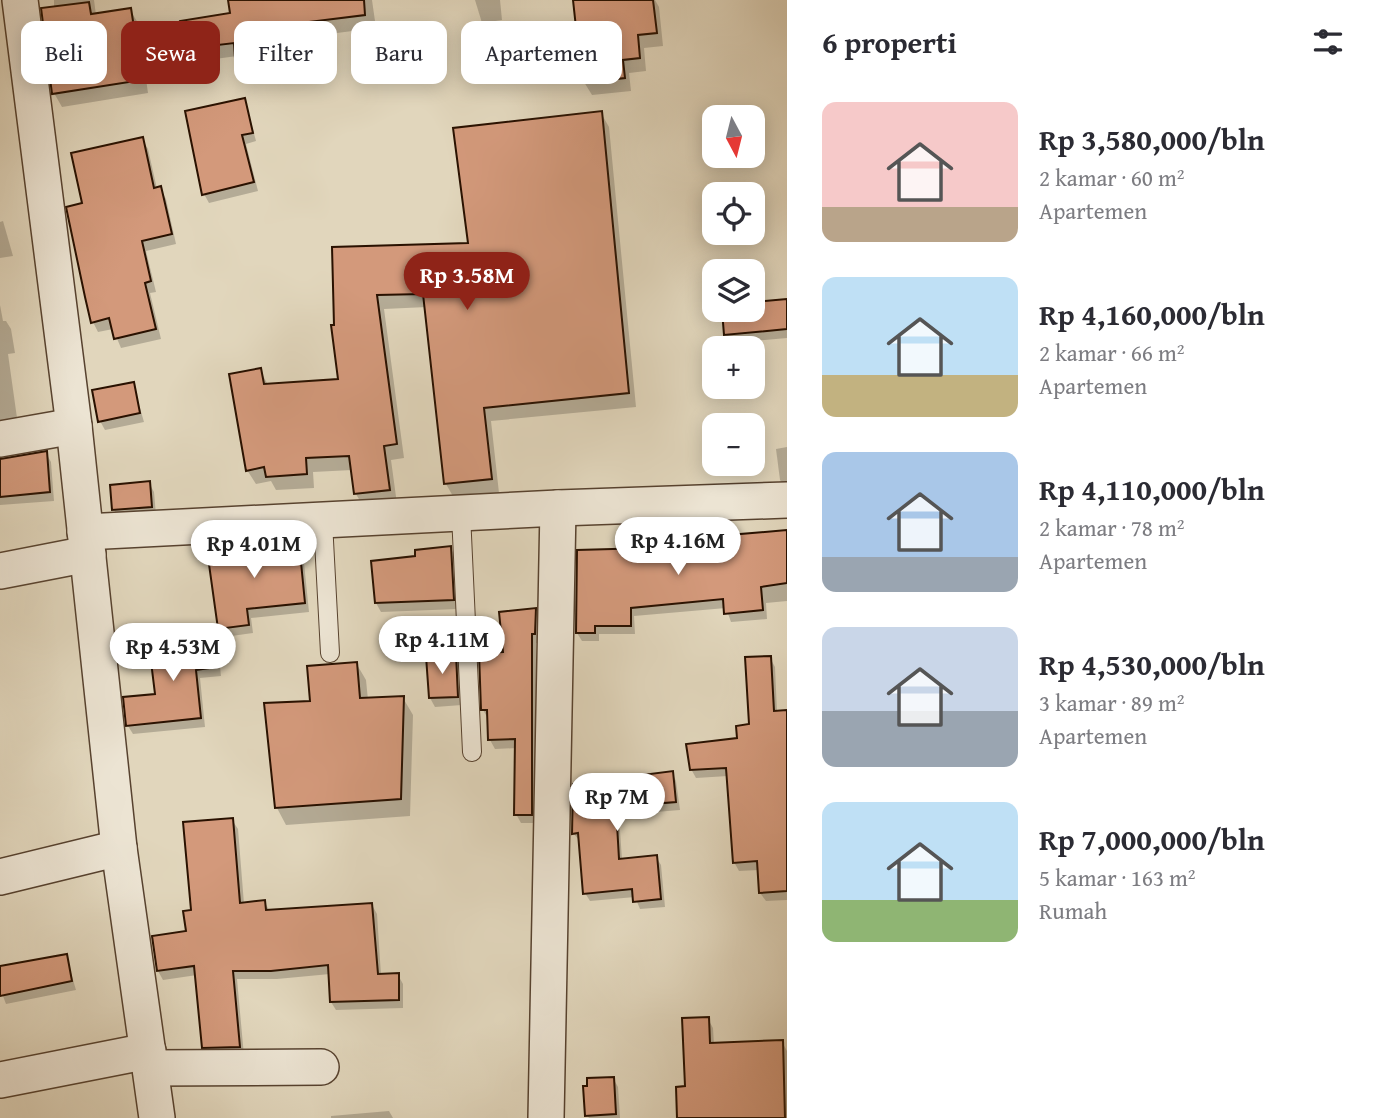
<!DOCTYPE html>
<html lang="id">
<head>
<meta charset="utf-8">
<style>
	:root { --surface:#fff; --page:#f7f7f7; --text:#2b2b33; --muted:#7c7c81; --accent:#8f2418 }
	body { margin:0; font-family:"Gentium Book Plus",serif; background:var(--page); color:var(--text); height:100vh; display:flex; flex-direction:column; font-size:26px; white-space:nowrap }
	* { box-sizing:border-box; margin:0 }
	p { font-size:23px; color:var(--muted) }
	.icon { flex:none; width:38px; height:38px; fill:none; stroke:currentColor; stroke-width:2; stroke-linecap:round; stroke-linejoin:round }
	.map { position:relative; flex:1; overflow:hidden }
	.side { display:flex; flex-direction:column; background:var(--surface); width:595px }
	.side>* { flex:none }
	.top-card { position:absolute; left:21px; top:21px; width:660px; height:63px; display:flex; gap:14px }
	.needle { width:46px; rotate:173deg }
	.controls { position:absolute; left:702px; top:105px; display:grid; gap:14px }
	.controls a { display:grid; place-items:center; width:63px; height:63px; border-radius:14px; background:var(--surface); box-shadow:0 4px 18px #0003; font-size:35px }
	.price { position:absolute; translate:-50% -60px; padding:0 16px; border-radius:24px; background:#fff; color:#222; font-size:23px; line-height:46px; filter:drop-shadow(0 2px 4px #0008) }
	.price::after { content:''; position:absolute; left:50%; top:42px; width:21px; height:16px; margin-left:-10px; background:inherit; clip-path:polygon(0 0,100% 0,50% 100%) }
	.price.active { background:var(--accent); color:#fff }
	ul { padding:0; list-style:none }
	li { display:flex; align-items:center; gap:21px; height:175px; padding:0 35px }
	li span { display:grid; place-items:center; flex:none; width:196px; height:140px; border-radius:14px; color:#555 }
	li>.icon { margin-inline-start:auto }
	span .icon { width:84px; height:84px; fill:#fffc; stroke-width:1 }
	li b { font-size:30px }
	h2 { display:flex; justify-content:space-between; align-items:center; height:84px; padding:0 35px; font-size:30px }
	.pill { padding:0 24px; border-radius:14px; background:var(--surface); box-shadow:0 4px 18px #0003; font-size:24px; line-height:63px }
	.pill.active { background:var(--accent); color:#fff }
	main { display:flex; flex:1; min-height:0 }
	.map>svg:first-child { display:block }
	.shadow { fill:#0003 }
	.building { fill:#d3997b; stroke:#291100; stroke-width:2 }
	.lines { fill:none; stroke-linecap:round; stroke-linejoin:round }
	.service-casing { stroke:#57422f; stroke-width:20 }
	.minor-casing { stroke:#57422f; stroke-width:38 }
	.service { stroke:#ece4d3; stroke-width:18 }
	.minor { stroke:#ece4d3; stroke-width:35 }
</style>
</head>
<body>
<main>
<div class="map">
<svg width="787" height="1118" viewBox="0 0 787 1118">
	<rect width="100%" height="100%" fill="#e1d6bc"/>
	<filter id="stains"><feTurbulence type="fractalNoise" baseFrequency=".00286" numOctaves="4"/><feColorMatrix values="0 0 0 0 .2 0 0 0 0 .09 0 0 0 0 .02 0 0 0 .5 -.17"/></filter>
	<radialGradient id="worn" r=".72"><stop offset=".6" stop-color="#630" stop-opacity="0"/><stop offset="1" stop-color="#630" stop-opacity=".3"/></radialGradient>
	<!-- shadow -->
	<g class="shadow">
		<polygon points="54,0 94,0 96,15 130,10 138,23 148,93 62,107 54,93"/>
		<polygon points="230,0 372,0 376,28 282,40 285,66 245,71 237,56 193,62 186,49 232,15"/>
		<polygon points="475,0 500,0 502,20 482,23"/>
		<polygon points="575,0 655,0 659,7 663,46 644,48 646,71 629,73 631,91 592,95 584,82"/>
		<polygon points="245,100 256,141 246,144 258,191 209,203 204,194"/>
		<polygon points="601,113 609,127 636,407 491,421 499,493 454,498 446,484 427,307 384,309 404,458 391,460 397,504 364,508 356,494 352,470 313,472 314,488 276,490 271,481 256,484 247,470 260,370 268,385 340,380 334,249 470,245"/>
		<polygon points="142,139 148,149 157,189 160,188 166,199 176,244 146,251 156,292 150,293 161,339 121,348 113,329 98,332 93,322 84,205"/>
		<polygon points="3,221 13,256 0,258 0,222"/>
		<polygon points="787,301 787,338 731,343 726,335 724,310 752,310"/>
		<polygon points="0,305 3,321 6,321 11,329 15,353 8,354 18,425 0,430"/>
		<polygon points="133,384 144,422 105,430 100,421"/>
		<polygon points="787,447 787,489 780,480 776,449"/>
		<polygon points="46,453 51,462 54,501 0,505 0,460"/>
		<polygon points="149,483 154,492 156,515 119,519 114,510 112,486"/>
		<polygon points="787,532 787,601 766,603 767,619 731,622 726,608 634,616 635,634 599,634 599,641 582,641 577,633 649,550 732,542"/>
		<polygon points="298,544 303,553 309,612 251,618 253,633 224,637 219,628"/>
		<polygon points="450,547 455,556 458,609 381,612 376,603"/>
		<polygon points="535,610 540,619 539,643 536,643 536,823 521,823 516,814 517,748 495,749 490,740 489,720 483,710 505,653"/>
		<polygon points="213,639 218,647 221,676 200,678 205,727 133,734 128,726"/>
		<polygon points="455,656 460,665 462,705 435,707 430,698"/>
		<polygon points="770,658 775,667 777,712 787,711 787,900 766,901 760,893 759,870 739,871 734,862 728,776 696,778 691,769 739,739 751,726"/>
		<polygon points="356,663 366,680 368,700 403,698 413,715 410,816 286,825 277,808 266,705 312,703"/>
		<polygon points="672,773 676,781 680,810 619,815 622,860 656,857 661,865 665,907 640,909 635,897 590,901 585,893 580,841 573,833 574,785"/>
		<polygon points="232,820 238,829 244,904 264,901 269,910 372,905 377,914 381,975 398,975 403,984 403,1008 336,1010 331,1002 330,974 277,979 237,979 244,1056 209,1056 204,1047 197,975 163,980 158,971 188,933 193,911"/>
		<polygon points="66,956 76,990 6,1004 0,988 0,968"/>
		<polygon points="708,1019 713,1028 714,1045 782,1042 787,1051 787,1118 679,1118"/>
		<polygon points="613,1078 618,1087 620,1118 589,1118 587,1115"/>
		<polygon points="389,1111 393,1118 331,1118 331,1116"/>
	</g>
	<!-- building -->
	<g class="building">
		<polygon points="228,0 364,0 365,15 276,26 279,52 235,58 234,43 184,49 180,21 230,13"/>
		<polygon points="573,0 653,0 657,33 638,35 640,58 623,60 625,78 582,83"/>
		<polygon points="89,2 91,14 131,8 142,80 52,94 41,8"/>
		<polygon points="245,98 253,133 242,135 254,182 202,195 185,111"/>
		<polygon points="602,111 629,393 484,408 492,479 444,484 423,294 377,295 397,444 384,446 390,490 354,494 349,456 306,458 307,474 266,477 264,467 246,471 229,374 261,368 264,384 338,379 331,325 334,325 332,247 468,243 453,128"/>
		<polygon points="143,137 154,188 161,186 172,234 142,241 151,281 145,283 156,329 114,339 109,318 91,323 85,297 66,207 82,203 71,153"/>
		<polygon points="787,299 787,329 724,335 722,310 752,310 752,302"/>
		<polygon points="134,382 140,413 98,422 92,390"/>
		<polygon points="47,451 50,492 0,497 0,459"/>
		<polygon points="150,481 152,507 112,510 110,485"/>
		<polygon points="787,530 787,583 761,587 763,610 724,614 723,599 631,608 631,626 595,626 595,633 576,633 577,550 649,548 730,541 729,535"/>
		<polygon points="299,542 305,603 247,609 249,625 218,629 207,550"/>
		<polygon points="451,546 454,600 375,603 371,561 415,556 415,550"/>
		<polygon points="536,608 535,634 532,634 532,815 514,815 515,739 488,740 487,710 481,710 479,653 503,652 499,612"/>
		<polygon points="214,637 217,667 196,670 201,718 126,726 123,697 155,694 149,645"/>
		<polygon points="456,654 458,697 429,698 426,656"/>
		<polygon points="771,656 774,711 787,710 787,891 759,893 757,861 733,863 726,768 690,770 686,744 737,738 736,726 749,724 745,657"/>
		<polygon points="357,662 360,698 404,696 401,799 275,808 264,703 310,701 307,666"/>
		<polygon points="673,771 676,802 616,807 619,859 657,855 661,899 633,902 632,889 583,894 578,833 572,834 573,784"/>
		<polygon points="233,818 240,903 265,900 266,910 372,903 378,974 399,973 399,1000 330,1002 328,965 271,971 233,971 240,1047 202,1048 194,966 157,971 152,936 186,931 183,911 191,910 183,822"/>
		<polygon points="67,954 72,981 0,996 0,966"/>
		<polygon points="709,1017 710,1043 783,1040 785,1118 677,1118 676,1087 685,1086 682,1018"/>
		<polygon points="614,1077 616,1114 585,1116 583,1086 587,1086 587,1078"/>
	</g>
	<g class="lines">
		<defs>
			<g id="service">
				<polyline points="461,514 472,752"/>
				<polyline points="323,522 330,653"/>
			</g>
			<g id="minor">
				<polyline points="20,0 74,426 119,848 157,1118"/>
				<polyline points="0,439 74,426"/>
				<polyline points="85,532 558,508 787,500"/>
				<polyline points="0,571 88,554"/>
				<polyline points="0,877 119,848"/>
				<polyline points="150,1068 321,1067"/>
				<polyline points="0,1080 148,1051"/>
				<polyline points="546,1118 558,508"/>
			</g>
		</defs>
		<!-- service casing -->
		<use href="#service" class="service-casing"/>
		<!-- minor casing -->
		<use href="#minor" class="minor-casing"/>
		<!-- service -->
		<use href="#service" class="service"/>
		<!-- minor -->
		<use href="#minor" class="minor"/>
	</g>
	<rect width="100%" height="100%" filter="url(#stains)"/>
	<rect width="100%" height="100%" fill="url(#worn)"/>
</svg>
<div class="controls">
<a><svg class="needle" viewBox="-14 -14 28 28"><path d="M0-13l5 13h-10z" fill="#e53935"/><path d="M0 13l5-13h-10z" fill="#7c7c81"/></svg></a>
<a><svg class="icon" aria-label="locate" viewBox="0 0 24 24"><circle cx="12" cy="12" r="6"/><path d="M12 2v4M12 18v4M2 12h4M18 12h4"/></svg></a>
<a><svg class="icon" aria-label="layers" viewBox="0 0 24 24"><path d="M12 4l9 5-9 5-9-5zM3 14l9 5 9-5"/></svg></a>
<a>+</a>
<a>−</a>
</div>
<b class="price active" style="left:467px;top:312px">Rp 3.58M</b>
<b class="price" style="left:678px;top:577px">Rp 4.16M</b>
<b class="price" style="left:254px;top:580px">Rp 4.01M</b>
<b class="price" style="left:442px;top:676px">Rp 4.11M</b>
<b class="price" style="left:173px;top:683px">Rp 4.53M</b>
<b class="price" style="left:617px;top:833px">Rp 7M</b>
<div class="top-card">
<a class="pill">Beli</a>
<a class="pill active">Sewa</a>
<a class="pill">Filter</a>
<a class="pill">Baru</a>
<a class="pill">Apartemen</a>
</div>
</div>
<section class="side">
<h2>6 properti<svg class="icon" aria-label="filters" viewBox="0 0 24 24"><path d="M4 7h16M4 17h16"/><circle cx="9" cy="7" r="2"/><circle cx="15" cy="17" r="2"/></svg></h2>
<ul>
<li><span style="background:linear-gradient(#f6c9c9 75%,#b9a48a 0)"><svg class="icon" aria-label="home" viewBox="0 0 24 24"><path d="M3 11l9-7 9 7M6 9v11h12V9"/></svg></span><div><b>Rp 3,580,000/bln</b><p>2 kamar · 60 m²</p><p>Apartemen</p></div></li>
<li><span style="background:linear-gradient(#bfe0f5 70%,#c2b280 0)"><svg class="icon" aria-label="home" viewBox="0 0 24 24"><path d="M3 11l9-7 9 7M6 9v11h12V9"/></svg></span><div><b>Rp 4,160,000/bln</b><p>2 kamar · 66 m²</p><p>Apartemen</p></div></li>
<li><span style="background:linear-gradient(#a9c7e8 75%,#9aa5b1 0)"><svg class="icon" aria-label="home" viewBox="0 0 24 24"><path d="M3 11l9-7 9 7M6 9v11h12V9"/></svg></span><div><b>Rp 4,110,000/bln</b><p>2 kamar · 78 m²</p><p>Apartemen</p></div></li>
<li><span style="background:linear-gradient(#c9d6e8 60%,#9aa5b1 0)"><svg class="icon" aria-label="home" viewBox="0 0 24 24"><path d="M3 11l9-7 9 7M6 9v11h12V9"/></svg></span><div><b>Rp 4,530,000/bln</b><p>3 kamar · 89 m²</p><p>Apartemen</p></div></li>
<li><span style="background:linear-gradient(#bfe0f5 70%,#8fb573 0)"><svg class="icon" aria-label="home" viewBox="0 0 24 24"><path d="M3 11l9-7 9 7M6 9v11h12V9"/></svg></span><div><b>Rp 7,000,000/bln</b><p>5 kamar · 163 m²</p><p>Rumah</p></div></li>
</ul>
</section>
</main>
</body>
</html>
